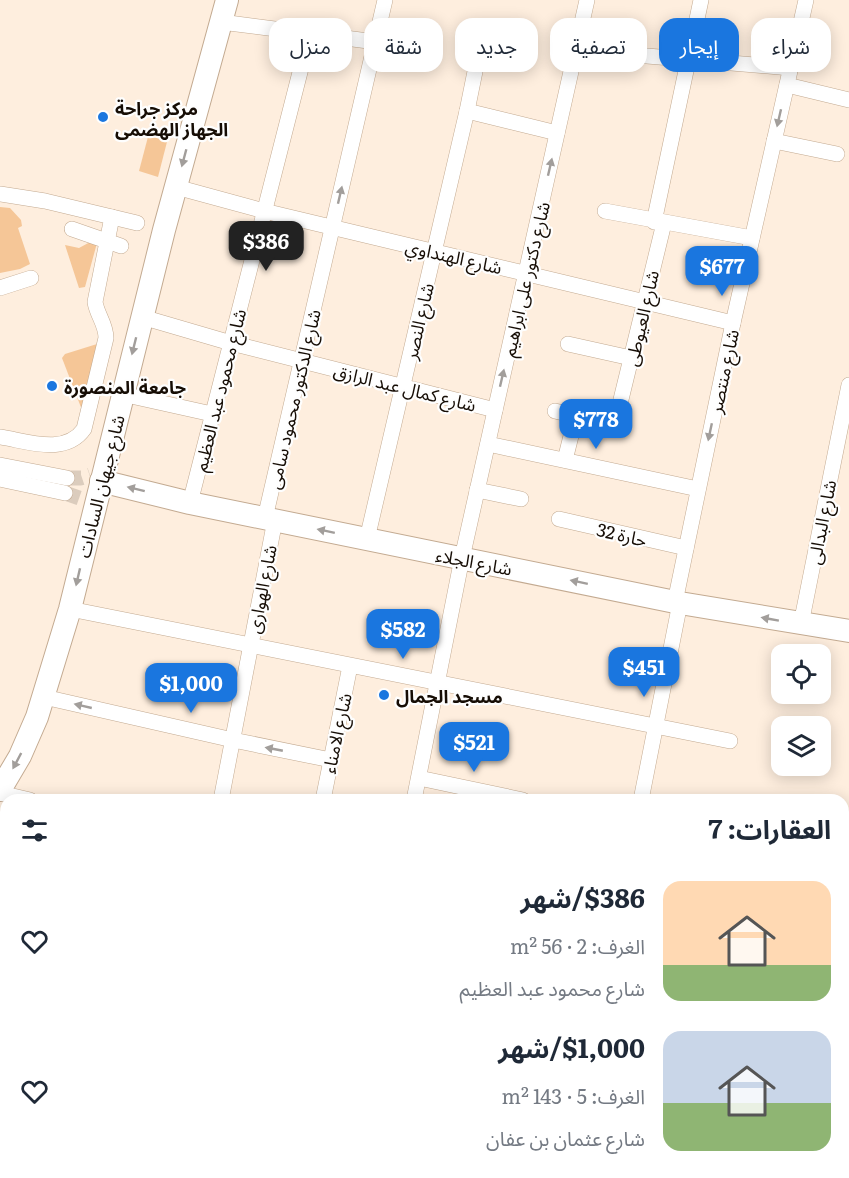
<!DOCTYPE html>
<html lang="ar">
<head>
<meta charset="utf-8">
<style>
	:root { --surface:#fff; --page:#f2f2f3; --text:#1f2937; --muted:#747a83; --accent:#1a76df }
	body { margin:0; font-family:Literata,"Noto Sans Arabic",serif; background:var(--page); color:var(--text); direction:rtl; height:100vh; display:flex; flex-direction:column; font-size:22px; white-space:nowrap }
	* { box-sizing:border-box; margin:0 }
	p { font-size:20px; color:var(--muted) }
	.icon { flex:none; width:33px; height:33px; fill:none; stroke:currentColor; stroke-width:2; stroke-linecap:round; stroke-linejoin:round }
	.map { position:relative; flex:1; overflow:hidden; direction:ltr }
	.details { position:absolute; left:0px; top:794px; width:849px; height:386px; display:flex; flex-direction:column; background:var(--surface); border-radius:18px 18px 0 0; box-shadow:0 3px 15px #0003; direction:rtl }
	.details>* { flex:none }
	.banner { position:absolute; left:18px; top:18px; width:813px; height:54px; direction:rtl; display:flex; gap:12px }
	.buttons { position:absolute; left:771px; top:644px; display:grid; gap:12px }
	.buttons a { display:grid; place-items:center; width:60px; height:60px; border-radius:12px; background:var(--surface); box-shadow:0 3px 15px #0003; font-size:30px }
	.price { position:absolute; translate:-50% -51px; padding:0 14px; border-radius:12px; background:var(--accent); color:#fff; font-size:20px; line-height:39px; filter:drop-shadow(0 2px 3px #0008) }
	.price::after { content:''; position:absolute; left:50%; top:36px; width:18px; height:14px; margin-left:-9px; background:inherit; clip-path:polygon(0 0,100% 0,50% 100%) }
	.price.selected { background:#222; color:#fff }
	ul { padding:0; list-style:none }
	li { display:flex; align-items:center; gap:18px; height:150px; padding:0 18px }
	li span { display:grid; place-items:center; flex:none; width:168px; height:120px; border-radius:18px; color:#555 }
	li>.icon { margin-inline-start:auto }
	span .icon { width:72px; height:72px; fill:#fffc; stroke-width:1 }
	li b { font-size:26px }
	h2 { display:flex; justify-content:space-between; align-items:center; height:72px; padding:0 18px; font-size:26px }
	.pill { padding:0 21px; border-radius:18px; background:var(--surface); box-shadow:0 3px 15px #0003; font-size:21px; line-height:54px }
	.pill.selected { background:var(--accent); color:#fff }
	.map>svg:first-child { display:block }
	.green { fill:#f5c697 }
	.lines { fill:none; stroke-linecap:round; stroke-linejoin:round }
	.minor-tunnel { stroke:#dbccbd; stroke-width:15; stroke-dasharray:15 8; stroke-linecap:butt }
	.minor-casing { stroke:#c3aa91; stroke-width:16 }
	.tertiary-casing { stroke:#c3aa91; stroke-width:21 }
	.secondary-casing { stroke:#c3aa91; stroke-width:24 }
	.minor { stroke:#fff; stroke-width:15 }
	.tertiary { stroke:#fff; stroke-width:20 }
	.secondary { stroke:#fff; stroke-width:22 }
	.oneway { fill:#a29e9b }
	.poi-dot { fill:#1a76df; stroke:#fefefe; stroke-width:2 }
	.labels { text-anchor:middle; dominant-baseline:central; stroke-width:4.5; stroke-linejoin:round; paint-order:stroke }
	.poi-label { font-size:18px; font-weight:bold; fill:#160d05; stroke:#fefefe; text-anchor:start }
	.street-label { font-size:18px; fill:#160d05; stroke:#fefefe }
</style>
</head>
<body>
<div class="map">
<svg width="849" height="1178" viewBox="0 0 849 1178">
	<rect width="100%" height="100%" fill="#feeede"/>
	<!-- green -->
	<g class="green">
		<polygon points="149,133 168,138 158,177 139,171"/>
		<polygon points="0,207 10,208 21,220 22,226 18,228 30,264 20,269 0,273"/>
		<polygon points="92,241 97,243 85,287 79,288 65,245 79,248"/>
		<polygon points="97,344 82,410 62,358 65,354"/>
	</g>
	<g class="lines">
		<!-- minor-tunnel -->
		<g class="minor-tunnel">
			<polyline points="67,478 81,478 90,475"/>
			<polyline points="65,493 85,500"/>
		</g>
		<defs>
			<g id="minor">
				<polyline points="221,22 376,42"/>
				<polyline points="635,55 791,68"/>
				<polyline points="787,85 849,100"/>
				<polyline points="467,111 557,133"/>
				<polyline points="774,141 837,154"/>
				<polyline points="176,187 264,211 733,323"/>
				<polyline points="0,194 45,201 137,223"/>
				<polyline points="605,211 752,238"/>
				<polyline points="654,222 701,0"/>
				<polyline points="72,229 121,246"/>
				<polyline points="0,288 31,278"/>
				<polyline points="142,317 231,343 495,410"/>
				<polyline points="568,344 631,358"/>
				<polyline points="122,394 212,414"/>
				<polyline points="555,411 610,424 616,420 664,223"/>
				<path d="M0 437C27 441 65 456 84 429L106 338C106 324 97 315 95 302L112 217"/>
				<polyline points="488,444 698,489"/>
				<polyline points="565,460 576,416"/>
				<polyline points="0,465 67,478"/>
				<polyline points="0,479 65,493"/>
				<polyline points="477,490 521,499"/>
				<polyline points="190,503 310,33"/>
				<polyline points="265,518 385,0"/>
				<polyline points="559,519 686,548"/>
				<polyline points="367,539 467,111 483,32"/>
				<polyline points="675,602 733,323 806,0"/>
				<polyline points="70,609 730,741"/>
				<polyline points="801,624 849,385"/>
				<polyline points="44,697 233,740 331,760"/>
				<polyline points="419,778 523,800"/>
				<polyline points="0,793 30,800"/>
				<polyline points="221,800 275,520"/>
				<polyline points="323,800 350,666"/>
				<polyline points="414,800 462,558 587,0"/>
				<polyline points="641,800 680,603"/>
				<polyline points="0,891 6,892"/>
				<polyline points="0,971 6,973"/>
				<polyline points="843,973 849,975"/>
				<polyline points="843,1050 849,1052"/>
				<polyline points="0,1051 6,1053"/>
				<polyline points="0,1117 6,1119"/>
				<polyline points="201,1173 219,1178"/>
				<polyline points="469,1173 491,1178"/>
				<polyline points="125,1178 126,1173"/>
				<polyline points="326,1178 328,1173"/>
			</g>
			<g id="tertiary">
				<polyline points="843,1149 849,1151"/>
				<polyline points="843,1165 849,1167"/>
			</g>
			<g id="secondary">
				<polyline points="101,481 190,503 680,603 849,631"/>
				<polyline points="0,790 20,756 37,717 70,609 164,230 227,0"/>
				<polyline points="843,932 849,919"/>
				<polyline points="740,1178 742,1173"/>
			</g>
		</defs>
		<!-- minor casing -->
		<use href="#minor" class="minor-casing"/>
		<!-- tertiary casing -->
		<use href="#tertiary" class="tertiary-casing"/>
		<!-- secondary casing -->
		<use href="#secondary" class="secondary-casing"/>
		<!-- minor -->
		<use href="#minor" class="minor"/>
		<!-- tertiary -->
		<use href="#tertiary" class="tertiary"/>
		<!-- secondary -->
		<use href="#secondary" class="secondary"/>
	</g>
	<!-- one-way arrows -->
	<defs><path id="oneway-solid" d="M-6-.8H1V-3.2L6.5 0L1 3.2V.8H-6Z" transform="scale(1.5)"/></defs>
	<g class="oneway">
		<use href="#oneway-solid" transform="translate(779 118) rotate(103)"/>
		<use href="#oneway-solid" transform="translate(184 158) rotate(105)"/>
		<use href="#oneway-solid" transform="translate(550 167) rotate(-77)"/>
		<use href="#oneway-solid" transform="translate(340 195) rotate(-77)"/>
		<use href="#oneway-solid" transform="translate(134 346) rotate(104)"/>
		<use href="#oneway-solid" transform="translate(502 378) rotate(-77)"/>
		<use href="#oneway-solid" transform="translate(710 432) rotate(102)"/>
		<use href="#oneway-solid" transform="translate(136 489) rotate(-166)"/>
		<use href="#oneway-solid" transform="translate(326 531) rotate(-168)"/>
		<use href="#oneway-solid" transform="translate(78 577) rotate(103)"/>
		<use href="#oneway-solid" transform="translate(579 582) rotate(-168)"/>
		<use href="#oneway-solid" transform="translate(770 619) rotate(-170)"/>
		<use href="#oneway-solid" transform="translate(83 706) rotate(-167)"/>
		<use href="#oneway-solid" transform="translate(274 749) rotate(-169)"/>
		<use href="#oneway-solid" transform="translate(17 761) rotate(118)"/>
	</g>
	<!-- markers -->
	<g class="poi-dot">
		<circle cx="103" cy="117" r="6"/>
		<circle cx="52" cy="386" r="6"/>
		<circle cx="384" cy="695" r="6"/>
	</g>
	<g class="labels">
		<!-- poi labels -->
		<g class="poi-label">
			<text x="115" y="107">مركز جراحة<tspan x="115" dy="21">الجهاز الهضمى</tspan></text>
			<text x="64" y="386">جامعة المنصورة</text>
			<text x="396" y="695">مسجد الجمال</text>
		</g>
		<!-- street labels -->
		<g class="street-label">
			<text transform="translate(454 256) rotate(13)">شارع الهنداوي</text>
			<text transform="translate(525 279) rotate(-77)">شارع دكتور على ابراهيم</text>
			<text transform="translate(641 318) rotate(-77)">شارع العيوطى</text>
			<text transform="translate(418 321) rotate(-77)">شارع النصر</text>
			<text transform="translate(723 371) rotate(-78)">شارع منتصر</text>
			<text transform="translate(405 387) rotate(14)">شارع كمال عبد الرازق</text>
			<text transform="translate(219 390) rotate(-76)">شارع محمود عبد العظيم</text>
			<text transform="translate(293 399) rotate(-77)">شارع الدكتور محمود سامى</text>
			<text transform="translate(100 486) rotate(-76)">شارع جيهان السادات</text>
			<text transform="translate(821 522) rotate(-79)">شارع البدالى</text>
			<text transform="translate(622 534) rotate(13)">حارة 32</text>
			<text transform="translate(474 561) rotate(11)">شارع الجلاء</text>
			<text transform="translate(261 589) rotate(-79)">شارع الهوارى</text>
			<text transform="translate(336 733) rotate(-78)">شارع الامناء</text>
		</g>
	</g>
</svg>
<div class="buttons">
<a><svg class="icon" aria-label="locate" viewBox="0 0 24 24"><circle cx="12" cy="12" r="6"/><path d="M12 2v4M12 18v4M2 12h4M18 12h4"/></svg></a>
<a><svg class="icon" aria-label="layers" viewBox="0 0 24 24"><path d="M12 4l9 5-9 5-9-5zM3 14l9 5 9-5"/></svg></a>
</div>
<b class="price selected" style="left:266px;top:272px">$386</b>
<b class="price" style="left:722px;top:297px">$677</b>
<b class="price" style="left:596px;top:450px">$778</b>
<b class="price" style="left:403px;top:660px">$582</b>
<b class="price" style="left:644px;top:698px">$451</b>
<b class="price" style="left:191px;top:714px">$1,000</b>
<b class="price" style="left:474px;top:773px">$521</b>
<div class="banner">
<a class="pill">شراء</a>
<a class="pill selected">إيجار</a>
<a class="pill">تصفية</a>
<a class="pill">جديد</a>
<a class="pill">شقة</a>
<a class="pill">منزل</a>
</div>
<section class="details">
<h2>العقارات: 7<svg class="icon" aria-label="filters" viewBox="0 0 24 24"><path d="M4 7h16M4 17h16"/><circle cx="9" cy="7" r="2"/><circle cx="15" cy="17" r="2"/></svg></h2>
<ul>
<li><span style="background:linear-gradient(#ffd9b3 70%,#8fb573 0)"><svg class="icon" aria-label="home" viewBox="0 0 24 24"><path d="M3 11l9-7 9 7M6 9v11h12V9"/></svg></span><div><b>$386/شهر</b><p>الغرف: 2 · 56 m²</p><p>شارع محمود عبد العظيم</p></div><svg class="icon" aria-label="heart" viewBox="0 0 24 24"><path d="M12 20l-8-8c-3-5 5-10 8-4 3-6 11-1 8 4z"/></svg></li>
<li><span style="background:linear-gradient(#c9d6e8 60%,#8fb573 0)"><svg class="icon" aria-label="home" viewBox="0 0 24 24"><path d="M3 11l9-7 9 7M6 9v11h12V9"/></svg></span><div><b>$1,000/شهر</b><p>الغرف: 5 · 143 m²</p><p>شارع عثمان بن عفان</p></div><svg class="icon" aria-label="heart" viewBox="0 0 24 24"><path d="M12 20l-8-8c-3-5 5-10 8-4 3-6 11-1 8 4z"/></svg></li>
</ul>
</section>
</div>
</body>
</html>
